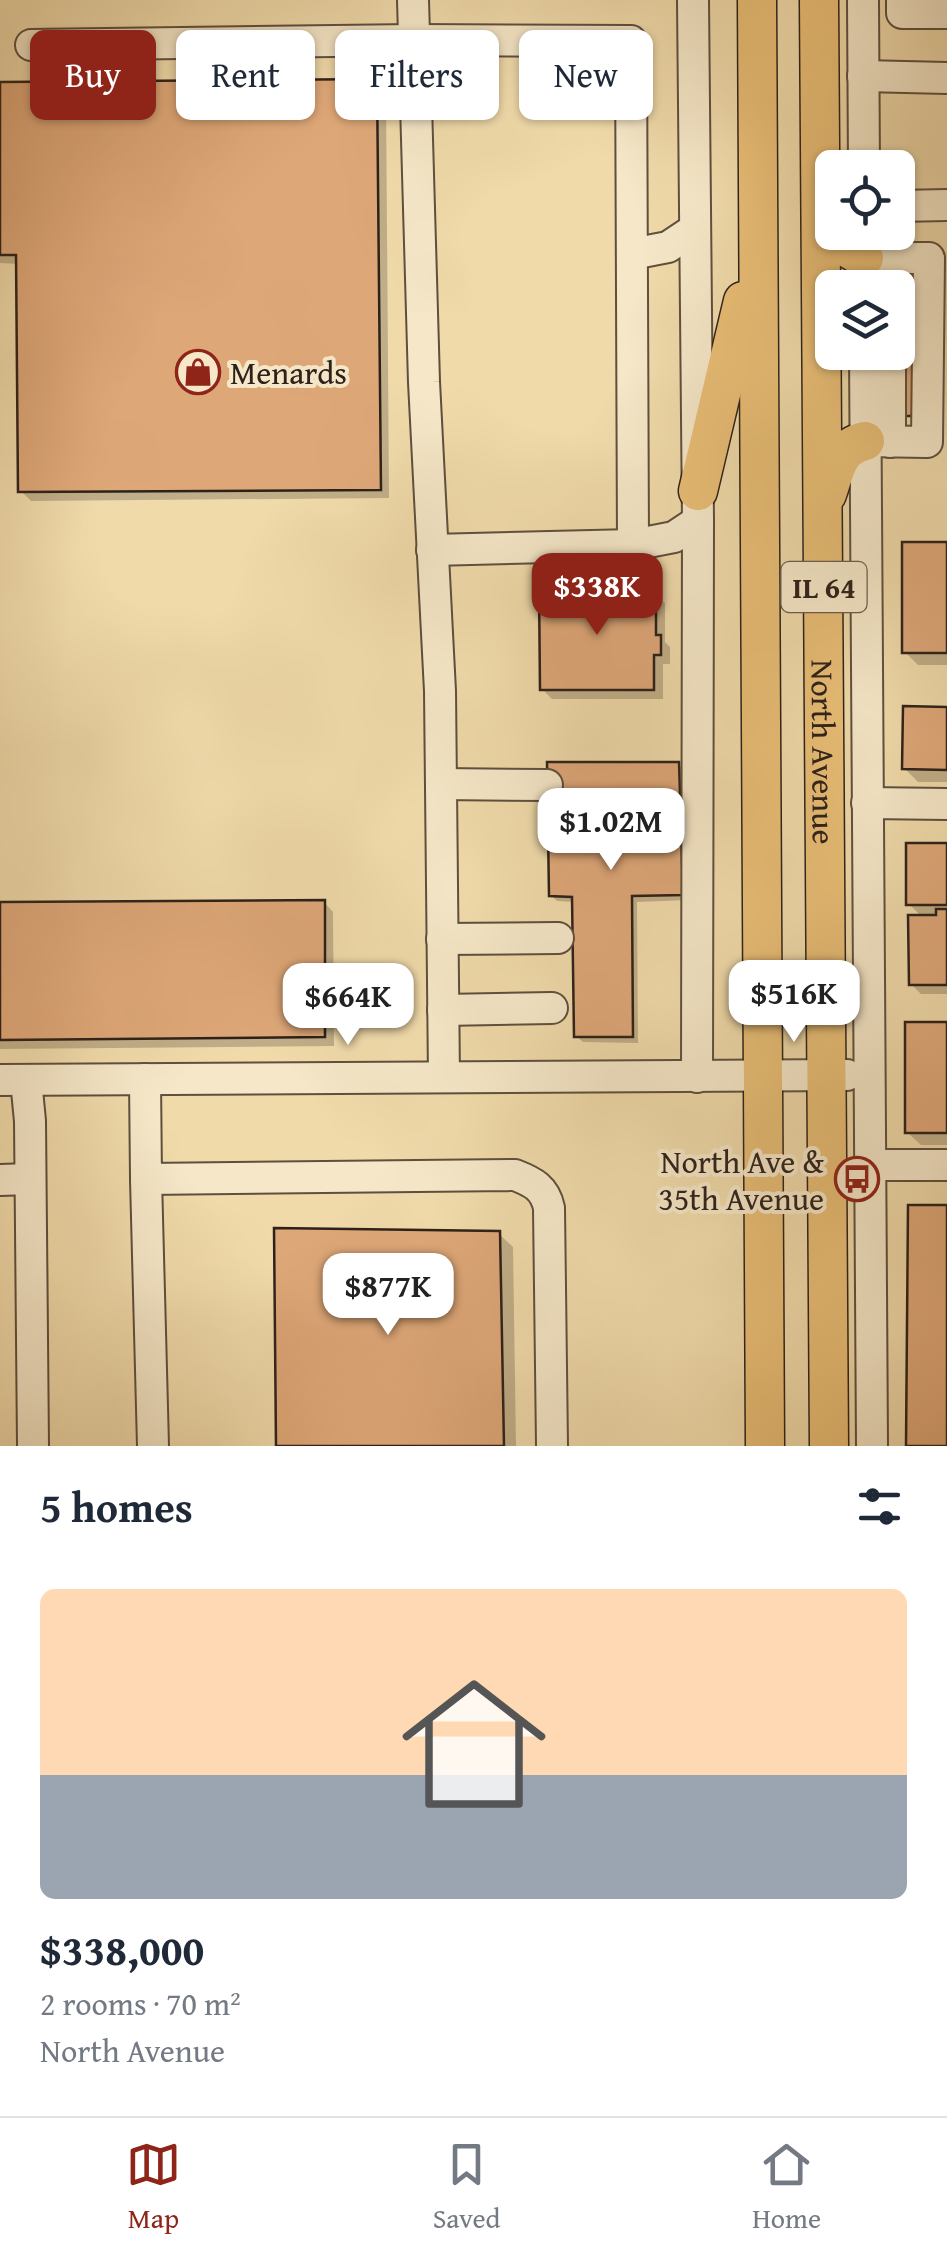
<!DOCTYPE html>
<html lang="en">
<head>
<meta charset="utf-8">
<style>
	:root { --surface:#fff; --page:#f2f2f3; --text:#1f2937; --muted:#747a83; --line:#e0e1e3; --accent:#8f2418 }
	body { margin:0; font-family:"Gentium Book Plus",serif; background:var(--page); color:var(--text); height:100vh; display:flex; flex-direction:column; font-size:38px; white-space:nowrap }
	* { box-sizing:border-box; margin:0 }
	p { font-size:32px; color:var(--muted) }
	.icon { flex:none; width:55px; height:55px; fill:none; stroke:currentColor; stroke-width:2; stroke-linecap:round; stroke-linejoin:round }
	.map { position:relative; height:1446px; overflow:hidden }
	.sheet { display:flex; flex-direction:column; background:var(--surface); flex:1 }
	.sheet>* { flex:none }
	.guide { position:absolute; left:30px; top:30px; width:888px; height:90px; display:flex; gap:20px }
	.fabs { position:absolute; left:815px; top:150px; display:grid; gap:20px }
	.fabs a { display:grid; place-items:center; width:100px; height:100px; border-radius:15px; background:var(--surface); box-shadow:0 2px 8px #0004; font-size:50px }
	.price { position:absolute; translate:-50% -85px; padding:0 22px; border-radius:20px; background:#fff; color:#222; font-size:32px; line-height:65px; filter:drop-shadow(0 2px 5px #0008) }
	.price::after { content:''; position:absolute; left:50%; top:60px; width:30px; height:22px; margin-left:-15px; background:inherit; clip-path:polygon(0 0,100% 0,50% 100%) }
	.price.active { background:var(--accent); color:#fff }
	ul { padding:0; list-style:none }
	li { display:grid; align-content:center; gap:20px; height:530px; padding:0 40px }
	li+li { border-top:2px solid var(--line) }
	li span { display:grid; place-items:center; height:310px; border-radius:15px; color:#555 }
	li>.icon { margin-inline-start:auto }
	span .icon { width:180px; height:180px; fill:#fffc; stroke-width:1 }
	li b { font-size:42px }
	h2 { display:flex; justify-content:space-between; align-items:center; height:120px; padding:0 40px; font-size:42px }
	.pill { padding:0 35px; border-radius:15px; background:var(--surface); box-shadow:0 2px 8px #0004; font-size:35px; line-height:90px }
	.pill.active { background:var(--accent); color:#fff }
	.menu { display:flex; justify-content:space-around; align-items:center; height:140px; border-top:2px solid var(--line); background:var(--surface); font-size:28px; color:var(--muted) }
	.menu a { display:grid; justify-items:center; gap:5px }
	.menu .active { color:var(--accent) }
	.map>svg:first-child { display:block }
	.shadow { fill:#0003 }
	.building { fill:#dea778; stroke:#2d211a; stroke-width:2.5 }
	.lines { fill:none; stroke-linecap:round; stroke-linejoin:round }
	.minor-casing { stroke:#5e4f3e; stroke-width:34 }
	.major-casing { stroke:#2d211a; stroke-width:41 }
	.minor { stroke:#f5e7c8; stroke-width:30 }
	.major { stroke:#e8bd75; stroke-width:38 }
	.labels { text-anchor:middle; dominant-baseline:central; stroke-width:8; stroke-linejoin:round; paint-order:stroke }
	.shield { fill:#f5e7c8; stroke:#695c4e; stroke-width:2.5 }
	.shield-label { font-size:30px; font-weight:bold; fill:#2d211a }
	.poi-label { font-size:32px; fill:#2d211a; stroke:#f5e7c8; text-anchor:start }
	.street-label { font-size:32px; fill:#2d211a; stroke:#f5e7c8 }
</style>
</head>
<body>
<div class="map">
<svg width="947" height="1446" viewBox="0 0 947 1446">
	<rect width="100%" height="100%" fill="#f0daaa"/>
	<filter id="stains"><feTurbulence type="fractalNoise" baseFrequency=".002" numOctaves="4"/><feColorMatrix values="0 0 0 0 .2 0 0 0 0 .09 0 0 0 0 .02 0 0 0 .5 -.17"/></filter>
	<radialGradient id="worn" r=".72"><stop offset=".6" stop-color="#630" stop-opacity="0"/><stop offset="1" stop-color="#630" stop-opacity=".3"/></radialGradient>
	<!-- shadow -->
	<g class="shadow">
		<polygon points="376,82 386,92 389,498 31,501 21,491 19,264 0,263 0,84"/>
		<polygon points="947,544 947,665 918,665 905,652"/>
		<polygon points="625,587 631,593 655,593 665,603 665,642 670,647 670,664 663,664 663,699 552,699 542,689"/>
		<polygon points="947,709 947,782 918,782 904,768"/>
		<polygon points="678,765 685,771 689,900 637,902 638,1043 583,1042 576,1036 574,902 557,901 551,895"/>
		<polygon points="947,846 947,994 921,994 911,984 923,918 909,904"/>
		<polygon points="324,902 333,912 334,1046 0,1049 0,905"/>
		<polygon points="947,1025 947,1145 921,1145 907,1132"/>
		<polygon points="499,1234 513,1247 516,1446 278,1446"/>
	</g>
	<!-- building -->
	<g class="building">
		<polygon points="377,79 381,490 18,492 16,255 0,255 0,82"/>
		<polygon points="900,261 925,261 924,416 899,416"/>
		<rect x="902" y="542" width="45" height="111"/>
		<polygon points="539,585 626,585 626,591 656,590 656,635 661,635 661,655 654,655 654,690 540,690"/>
		<polygon points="903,706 947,707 947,770 902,769"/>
		<polygon points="547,762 679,762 683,895 632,896 633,1037 574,1037 572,897 549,896"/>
		<rect x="906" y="843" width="41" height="62"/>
		<polygon points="325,900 325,1037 0,1040 0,902"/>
		<polygon points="936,909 947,909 947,985 909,985 908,915 936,915"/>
		<rect x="905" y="1022" width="42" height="111"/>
		<polygon points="908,1205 947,1205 947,1446 906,1446"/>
		<polygon points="274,1228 500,1231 504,1446 276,1446"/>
	</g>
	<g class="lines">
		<defs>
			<g id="minor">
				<polyline points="413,0 424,382 440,691 444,1077"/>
				<polyline points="693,0 698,521 697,1077"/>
				<polyline points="863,0 864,168"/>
				<polyline points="902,0 902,13 947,13"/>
				<polyline points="31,45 414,40 631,41 633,545"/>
				<polyline points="863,76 947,78"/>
				<polyline points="898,206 947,205"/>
				<polyline points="864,232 865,288"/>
				<polyline points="632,254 668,247 695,229"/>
				<polyline points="864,258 929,258 927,442 865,441"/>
				<polyline points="865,352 872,1446"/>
				<polyline points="890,352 890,442"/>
				<polyline points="432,550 633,545 674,537 698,521"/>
				<polyline points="441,784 547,785"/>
				<polyline points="867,803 947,804"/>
				<polyline points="442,939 558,938"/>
				<polyline points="443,1010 552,1008"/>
				<path d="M145 1079 146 1179 515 1175C533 1182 545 1188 549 1208L552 1446"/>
				<polyline points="0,1080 847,1075"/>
				<polyline points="26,1080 30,1121 33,1446"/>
				<polyline points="869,1165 947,1165"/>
				<polyline points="146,1179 153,1446"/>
				<polyline points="0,1180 30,1179"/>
			</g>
			<g id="major">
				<polyline points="757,0 765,1446"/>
				<path id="s1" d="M819 0 829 1446"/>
				<polyline points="821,223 844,246 864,258"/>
				<polyline points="698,491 743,301"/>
				<path d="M827 494C836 469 837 448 865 441"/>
			</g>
		</defs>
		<!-- minor casing -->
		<use href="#minor" class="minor-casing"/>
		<!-- major casing -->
		<use href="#major" class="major-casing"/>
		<!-- minor -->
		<use href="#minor" class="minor"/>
		<!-- major -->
		<use href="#major" class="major"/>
	</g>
	<!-- icons -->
	<defs>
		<symbol id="shop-ring" viewBox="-11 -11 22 22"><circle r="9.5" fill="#f5e7c8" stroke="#8f2418" stroke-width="1.5"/><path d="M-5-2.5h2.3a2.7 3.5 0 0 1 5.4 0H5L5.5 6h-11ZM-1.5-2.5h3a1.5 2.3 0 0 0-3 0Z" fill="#8f2418"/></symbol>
		<symbol id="bus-ring" viewBox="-11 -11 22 22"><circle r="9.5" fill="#f5e7c8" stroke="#8f2418" stroke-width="1.5"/><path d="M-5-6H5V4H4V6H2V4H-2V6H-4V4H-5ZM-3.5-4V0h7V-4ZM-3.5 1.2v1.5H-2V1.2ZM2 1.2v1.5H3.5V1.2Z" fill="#8f2418"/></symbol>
	</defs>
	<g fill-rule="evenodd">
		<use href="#shop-ring" x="173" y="347" width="50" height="50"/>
		<use href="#bus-ring" x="832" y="1154" width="50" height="50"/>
	</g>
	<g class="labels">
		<!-- shield labels -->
		<rect class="shield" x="781.5" y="562" width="85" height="50" rx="8"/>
		<g class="shield-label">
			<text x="824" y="587">IL 64</text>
		</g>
		<!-- poi labels -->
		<g class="poi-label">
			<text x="230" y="372">Menards</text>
			<text x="824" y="1161" text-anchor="end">North Ave &amp;<tspan x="824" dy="37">35th Avenue</tspan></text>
		</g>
		<!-- street labels -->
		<g class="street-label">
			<text stroke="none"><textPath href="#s1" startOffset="752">North Avenue</textPath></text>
		</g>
	</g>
	<rect width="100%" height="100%" filter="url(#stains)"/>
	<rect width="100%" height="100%" fill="url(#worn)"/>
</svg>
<div class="fabs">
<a><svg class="icon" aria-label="locate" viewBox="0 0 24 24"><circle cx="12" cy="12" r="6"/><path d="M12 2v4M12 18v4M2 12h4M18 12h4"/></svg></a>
<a><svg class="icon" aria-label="layers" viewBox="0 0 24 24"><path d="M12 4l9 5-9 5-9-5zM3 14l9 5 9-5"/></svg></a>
</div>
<b class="price active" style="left:597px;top:638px">$338K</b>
<b class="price" style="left:611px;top:873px">$1.02M</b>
<b class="price" style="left:794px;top:1045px">$516K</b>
<b class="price" style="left:348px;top:1048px">$664K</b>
<b class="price" style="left:388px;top:1338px">$877K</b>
<div class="guide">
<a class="pill active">Buy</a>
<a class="pill">Rent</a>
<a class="pill">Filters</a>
<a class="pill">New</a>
</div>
</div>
<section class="sheet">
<h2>5 homes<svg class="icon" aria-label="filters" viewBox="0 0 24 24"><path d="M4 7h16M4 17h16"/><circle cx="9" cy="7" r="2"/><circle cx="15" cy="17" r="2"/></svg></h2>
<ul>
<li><span style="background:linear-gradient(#ffd9b3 60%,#9aa5b1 0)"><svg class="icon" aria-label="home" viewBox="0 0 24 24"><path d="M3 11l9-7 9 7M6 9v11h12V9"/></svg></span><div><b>$338,000</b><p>2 rooms · 70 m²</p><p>North Avenue</p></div></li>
</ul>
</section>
<nav class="menu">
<a class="active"><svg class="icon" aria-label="map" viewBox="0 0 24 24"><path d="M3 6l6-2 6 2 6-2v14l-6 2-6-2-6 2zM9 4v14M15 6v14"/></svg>Map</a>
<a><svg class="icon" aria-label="saved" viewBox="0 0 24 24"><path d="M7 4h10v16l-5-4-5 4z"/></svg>Saved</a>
<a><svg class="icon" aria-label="home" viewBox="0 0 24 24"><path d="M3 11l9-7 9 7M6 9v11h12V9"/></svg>Home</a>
</nav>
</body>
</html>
